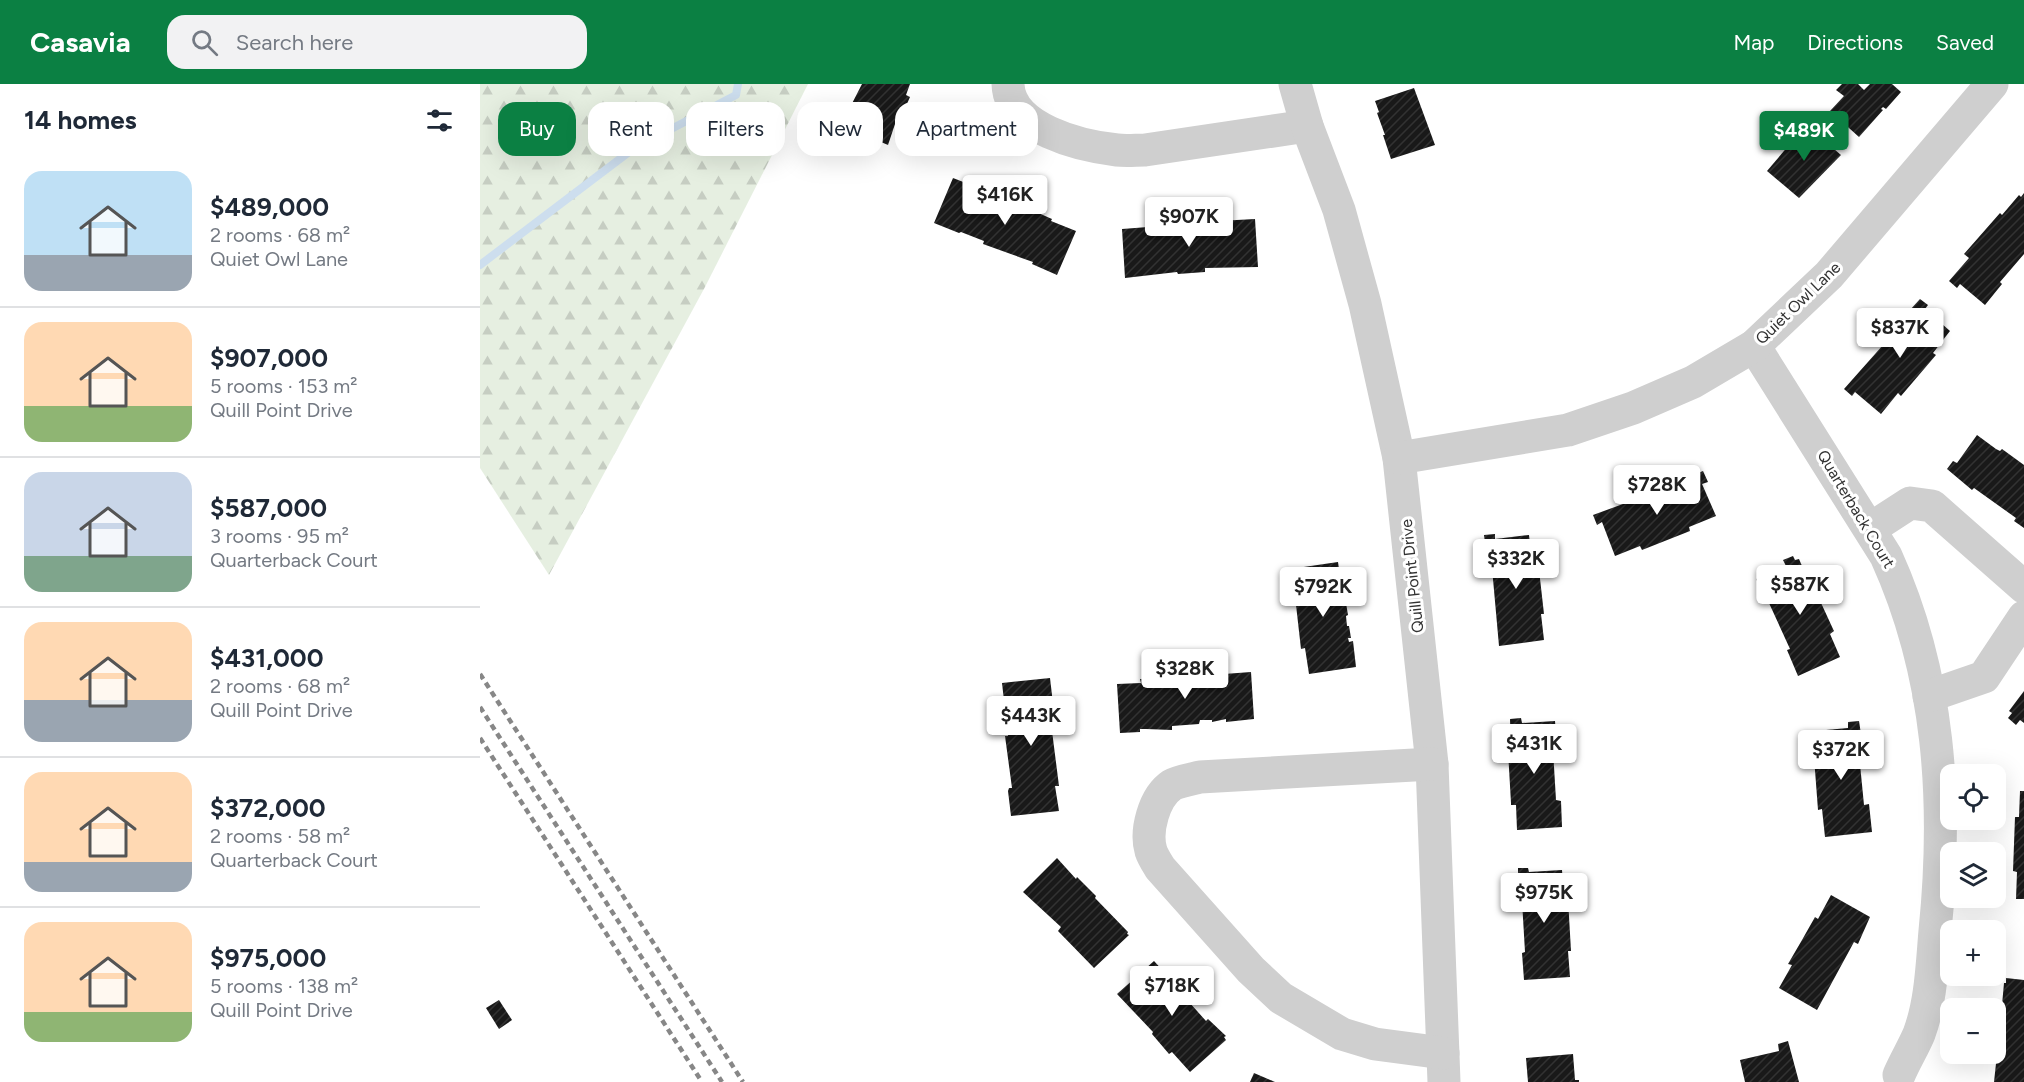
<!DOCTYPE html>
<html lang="en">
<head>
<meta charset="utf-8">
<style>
	:root { --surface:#fff; --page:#f2f2f3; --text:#1f2937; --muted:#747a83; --line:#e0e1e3; --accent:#0b8043 }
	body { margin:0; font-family:Figtree,sans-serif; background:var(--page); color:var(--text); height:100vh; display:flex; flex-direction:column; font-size:22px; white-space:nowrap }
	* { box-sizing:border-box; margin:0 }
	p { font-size:20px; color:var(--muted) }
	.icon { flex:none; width:33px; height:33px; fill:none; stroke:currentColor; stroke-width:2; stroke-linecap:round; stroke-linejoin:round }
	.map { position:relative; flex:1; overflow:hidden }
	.panel { display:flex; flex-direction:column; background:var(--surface); width:480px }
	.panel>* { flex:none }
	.hud { position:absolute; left:18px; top:18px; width:570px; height:54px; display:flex; gap:12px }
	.controls { position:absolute; left:1460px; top:680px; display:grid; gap:12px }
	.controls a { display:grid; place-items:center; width:66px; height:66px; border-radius:12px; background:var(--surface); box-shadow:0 6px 24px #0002; font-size:30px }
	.price { position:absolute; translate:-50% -51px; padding:0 14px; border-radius:6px; background:#fff; color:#222; font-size:20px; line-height:39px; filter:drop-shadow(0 2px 3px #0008) }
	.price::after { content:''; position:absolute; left:50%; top:36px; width:18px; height:14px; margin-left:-9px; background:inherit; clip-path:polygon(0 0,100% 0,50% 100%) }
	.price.selected { background:var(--accent); color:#fff }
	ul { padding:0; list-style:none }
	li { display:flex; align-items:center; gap:18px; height:150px; padding:0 24px }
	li+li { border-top:2px solid var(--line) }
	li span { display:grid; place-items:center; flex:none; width:168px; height:120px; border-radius:18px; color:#555 }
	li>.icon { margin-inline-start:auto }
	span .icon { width:72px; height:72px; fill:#fffc; stroke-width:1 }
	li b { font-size:26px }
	h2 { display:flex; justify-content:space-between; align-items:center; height:72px; padding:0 24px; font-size:26px }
	.chip { padding:0 21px; border-radius:18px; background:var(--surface); box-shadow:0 6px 24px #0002; font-size:21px; line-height:54px }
	.chip.selected { background:var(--accent); color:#fff }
	header { display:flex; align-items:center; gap:36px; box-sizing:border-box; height:84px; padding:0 30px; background:var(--accent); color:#fff }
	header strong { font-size:28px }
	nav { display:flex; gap:33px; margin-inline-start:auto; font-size:21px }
	.search { width:420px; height:54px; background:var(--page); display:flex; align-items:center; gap:15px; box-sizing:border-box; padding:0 21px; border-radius:18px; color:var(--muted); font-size:22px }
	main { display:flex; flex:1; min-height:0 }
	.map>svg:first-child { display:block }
	.forest { fill:url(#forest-firs) }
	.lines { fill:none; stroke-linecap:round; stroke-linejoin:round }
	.stream { stroke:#cddeee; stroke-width:8 }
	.building { fill:url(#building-hatch) }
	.minor { stroke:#cfcfcf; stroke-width:33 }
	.rail { stroke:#878787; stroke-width:4.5; stroke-dasharray:6 4.5; stroke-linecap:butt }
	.labels { text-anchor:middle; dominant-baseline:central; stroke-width:6; stroke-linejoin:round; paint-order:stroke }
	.street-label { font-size:16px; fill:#323232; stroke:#fff }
</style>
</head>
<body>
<header>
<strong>Casavia</strong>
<div class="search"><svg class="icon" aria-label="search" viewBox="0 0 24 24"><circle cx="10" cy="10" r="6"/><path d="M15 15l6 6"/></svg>Search here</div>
<nav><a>Map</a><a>Directions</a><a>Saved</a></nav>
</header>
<main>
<section class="panel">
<h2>14 homes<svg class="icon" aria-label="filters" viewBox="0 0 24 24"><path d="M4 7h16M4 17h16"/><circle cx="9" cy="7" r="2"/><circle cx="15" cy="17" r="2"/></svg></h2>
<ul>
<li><span style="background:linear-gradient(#bfe0f5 70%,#9aa5b1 0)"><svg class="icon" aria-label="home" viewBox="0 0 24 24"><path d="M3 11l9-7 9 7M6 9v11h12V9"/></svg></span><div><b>$489,000</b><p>2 rooms · 68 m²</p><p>Quiet Owl Lane</p></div></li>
<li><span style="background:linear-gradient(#ffd9b3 70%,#8fb573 0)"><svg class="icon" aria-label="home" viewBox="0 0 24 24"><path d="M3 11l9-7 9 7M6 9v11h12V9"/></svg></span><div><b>$907,000</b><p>5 rooms · 153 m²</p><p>Quill Point Drive</p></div></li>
<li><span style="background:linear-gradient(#c9d6e8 70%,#7fa58c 0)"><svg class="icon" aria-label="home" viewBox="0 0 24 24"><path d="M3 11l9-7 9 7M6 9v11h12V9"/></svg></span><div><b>$587,000</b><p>3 rooms · 95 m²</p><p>Quarterback Court</p></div></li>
<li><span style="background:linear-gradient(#ffd9b3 65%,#9aa5b1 0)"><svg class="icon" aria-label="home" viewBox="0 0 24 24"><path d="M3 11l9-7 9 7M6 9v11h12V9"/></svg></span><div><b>$431,000</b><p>2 rooms · 68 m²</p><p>Quill Point Drive</p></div></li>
<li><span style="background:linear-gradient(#ffd9b3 75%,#9aa5b1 0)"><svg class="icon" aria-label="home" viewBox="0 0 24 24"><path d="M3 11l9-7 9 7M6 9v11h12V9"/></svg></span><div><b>$372,000</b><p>2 rooms · 58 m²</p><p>Quarterback Court</p></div></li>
<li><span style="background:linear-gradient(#ffd9b3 75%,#8fb573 0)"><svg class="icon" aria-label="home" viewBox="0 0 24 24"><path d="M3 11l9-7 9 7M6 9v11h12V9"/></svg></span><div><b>$975,000</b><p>5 rooms · 138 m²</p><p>Quill Point Drive</p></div></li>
</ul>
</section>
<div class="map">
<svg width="1544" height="998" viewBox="0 0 1544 998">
	<defs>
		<pattern id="forest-firs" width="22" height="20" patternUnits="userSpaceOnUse" patternTransform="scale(1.5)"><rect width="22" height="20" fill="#e6efe1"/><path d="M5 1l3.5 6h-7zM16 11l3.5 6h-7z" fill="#c6cdc2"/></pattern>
		<pattern id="building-hatch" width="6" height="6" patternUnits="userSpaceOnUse" patternTransform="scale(1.5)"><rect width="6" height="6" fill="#191919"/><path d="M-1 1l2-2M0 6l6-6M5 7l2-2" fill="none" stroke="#323232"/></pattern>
	</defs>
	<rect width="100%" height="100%" fill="#fff"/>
	<!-- forest -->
	<polygon class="forest" points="0,0 328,0 225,203 69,491 0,384"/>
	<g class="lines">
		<!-- stream -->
		<polyline class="stream" points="0,181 153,65 256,11 258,0"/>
	</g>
	<!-- building -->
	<g class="building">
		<polygon points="382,0 430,0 426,11 430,13 419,38 416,37 408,61 361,41"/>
		<polygon points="1362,0 1378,0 1384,6 1390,0 1412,0 1421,8 1406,25 1403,23 1401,25 1403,26 1379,53 1350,27 1364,12 1356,6"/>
		<polygon points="934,4 955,61 911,75 903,51 905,51 897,29 899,28 895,17"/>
		<polygon points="1326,41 1361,71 1319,114 1287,87"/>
		<polygon points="473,94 522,113 522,116 546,126 547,124 572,135 571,137 596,147 577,191 552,180 553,178 503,160 504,157 481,148 479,149 454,139"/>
		<polygon points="1544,109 1544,170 1520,198 1522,200 1505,221 1480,200 1477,204 1469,197 1489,174 1484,170 1520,129 1522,131 1539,111 1541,113"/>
		<polygon points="775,135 778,183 725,184 725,188 698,190 697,188 645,194 642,145 668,143 668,141 693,139 693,142 720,141 720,138"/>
		<polygon points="1440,215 1448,221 1445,225 1470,247 1453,269 1456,271 1421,312 1418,309 1401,330 1375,308 1372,312 1364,305 1403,261 1419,242 1418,240 1419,238"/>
		<polygon points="1497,351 1516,365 1520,367 1522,365 1544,381 1544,444 1534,437 1536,434 1494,404 1492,406 1467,385 1473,377 1477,379"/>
		<polygon points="1223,387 1228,398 1222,400 1236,432 1209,443 1210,447 1162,466 1160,462 1135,472 1122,438 1117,441 1113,431 1192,402 1191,400"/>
		<polygon points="1015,450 1015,455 1049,451 1052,478 1058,477 1064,530 1061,530 1064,556 1019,562 1012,484 1008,485 1004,451"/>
		<polygon points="1313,472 1315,476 1319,475 1328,496 1331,497 1353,545 1354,547 1350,550 1360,573 1318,592 1307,566 1310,565 1289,519 1287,520 1276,495 1306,482 1303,476"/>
		<polygon points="858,478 863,513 865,513 868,531 866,532 867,542 869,542 871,554 868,554 869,558 873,557 876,583 829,590 825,564 821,565 815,512 813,510 810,485"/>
		<polygon points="744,585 744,590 771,588 774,635 746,638 746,635 732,638 732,636 720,636 719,640 692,642 692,646 666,645 660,645 660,648 640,649 637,600 661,599 660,595 690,594 689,591 716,589 716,586"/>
		<polygon points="570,594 576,645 572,647 579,702 575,702 579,727 531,732 528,707 529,704 532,704 525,652 528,652 522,599"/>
		<polygon points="1544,607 1544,639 1540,636 1536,641 1528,634 1532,629 1529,627"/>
		<polygon points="1041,634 1042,639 1075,637 1077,664 1073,664 1073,666 1076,716 1081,717 1082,743 1037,746 1036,721 1031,721 1031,719 1028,667 1031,667 1030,635"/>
		<polygon points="1379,637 1384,670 1379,670 1384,721 1389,720 1392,748 1345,753 1342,725 1338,726 1334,673 1337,673 1335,647 1368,644 1368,638"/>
		<polygon points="1540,707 1544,707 1544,815 1536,815 1537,788 1533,787 1535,733 1539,733"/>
		<polygon points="577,774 596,795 597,793 616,812 615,814 648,848 647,850 649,851 614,884 578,847 581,843 543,808"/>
		<polygon points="1038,784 1048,784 1049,788 1082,786 1084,813 1088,813 1088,815 1091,867 1088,867 1090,893 1044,896 1042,869 1045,868 1042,817 1037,817 1035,791 1038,791"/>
		<polygon points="1351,811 1390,833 1378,860 1374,858 1337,926 1299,904 1312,881 1308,880 1322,856 1335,833 1338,835"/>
		<polygon points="674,877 711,917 709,918 726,937 728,935 746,952 744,953 746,956 710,988 692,968 689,970 672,950 673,948 637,910"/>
		<polygon points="1526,894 1544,896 1544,998 1514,998 1521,933 1524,933 1525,921 1522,921 1524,899 1526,899"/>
		<polygon points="19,916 32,936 19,945 6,924"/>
		<polygon points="1308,957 1319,998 1265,998 1260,976 1299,967 1298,960"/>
		<polygon points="1093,970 1095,996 1099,996 1099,998 1048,998 1046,974"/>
		<polygon points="774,989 795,998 770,998"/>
	</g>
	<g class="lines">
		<!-- minor -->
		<g class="minor">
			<path d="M528 0C529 45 601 62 637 66 646 67 656 66 665 66L827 42"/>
			<polyline points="815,0 827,42 859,126 885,220 919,374 952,680 964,998"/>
			<path d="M1274 262 1406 472C1460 591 1468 718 1455 847 1452 881 1451 918 1439 950 1433 964 1425 977 1419 991"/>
			<polyline points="919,374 1088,346 1153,324 1213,298 1274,262 1349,191 1512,0"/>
			<polyline points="1390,445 1430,419 1452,422 1544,503"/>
			<polyline points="1449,612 1504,593 1544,533"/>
			<path d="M952 680 720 693C712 695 699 697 692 701 674 713 665 747 671 767 673 773 677 779 680 784L771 886 801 914 862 950 895 960 963 969"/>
		</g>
		<!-- rail -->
		<g class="rail">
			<polyline points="0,590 263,998"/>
			<polyline points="0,623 242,998"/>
			<polyline points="0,654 222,998"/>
		</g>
	</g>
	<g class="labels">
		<!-- street labels -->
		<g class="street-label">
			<text transform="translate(1318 219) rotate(-44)">Quiet Owl Lane</text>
			<text transform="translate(1376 425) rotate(59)">Quarterback Court</text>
			<text transform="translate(932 492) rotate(-96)">Quill Point Drive</text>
		</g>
	</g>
</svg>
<div class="controls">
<a><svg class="icon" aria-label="locate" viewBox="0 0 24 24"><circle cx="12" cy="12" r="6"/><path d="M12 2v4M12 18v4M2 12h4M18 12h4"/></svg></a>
<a><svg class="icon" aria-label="layers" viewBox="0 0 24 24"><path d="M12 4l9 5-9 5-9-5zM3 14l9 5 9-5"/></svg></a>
<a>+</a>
<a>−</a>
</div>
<b class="price selected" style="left:1324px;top:78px">$489K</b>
<b class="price" style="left:525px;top:142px">$416K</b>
<b class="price" style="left:709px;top:164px">$907K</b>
<b class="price" style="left:1420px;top:275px">$837K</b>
<b class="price" style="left:1177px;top:432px">$728K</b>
<b class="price" style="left:1036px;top:506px">$332K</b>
<b class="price" style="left:1320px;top:532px">$587K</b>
<b class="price" style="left:843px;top:534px">$792K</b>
<b class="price" style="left:705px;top:616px">$328K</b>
<b class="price" style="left:551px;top:663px">$443K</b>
<b class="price" style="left:1054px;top:691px">$431K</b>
<b class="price" style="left:1361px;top:697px">$372K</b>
<b class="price" style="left:1064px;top:840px">$975K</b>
<b class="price" style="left:692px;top:933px">$718K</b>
<div class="hud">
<a class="chip selected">Buy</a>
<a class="chip">Rent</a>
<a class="chip">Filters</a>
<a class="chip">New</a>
<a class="chip">Apartment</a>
</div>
</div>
</main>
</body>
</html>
